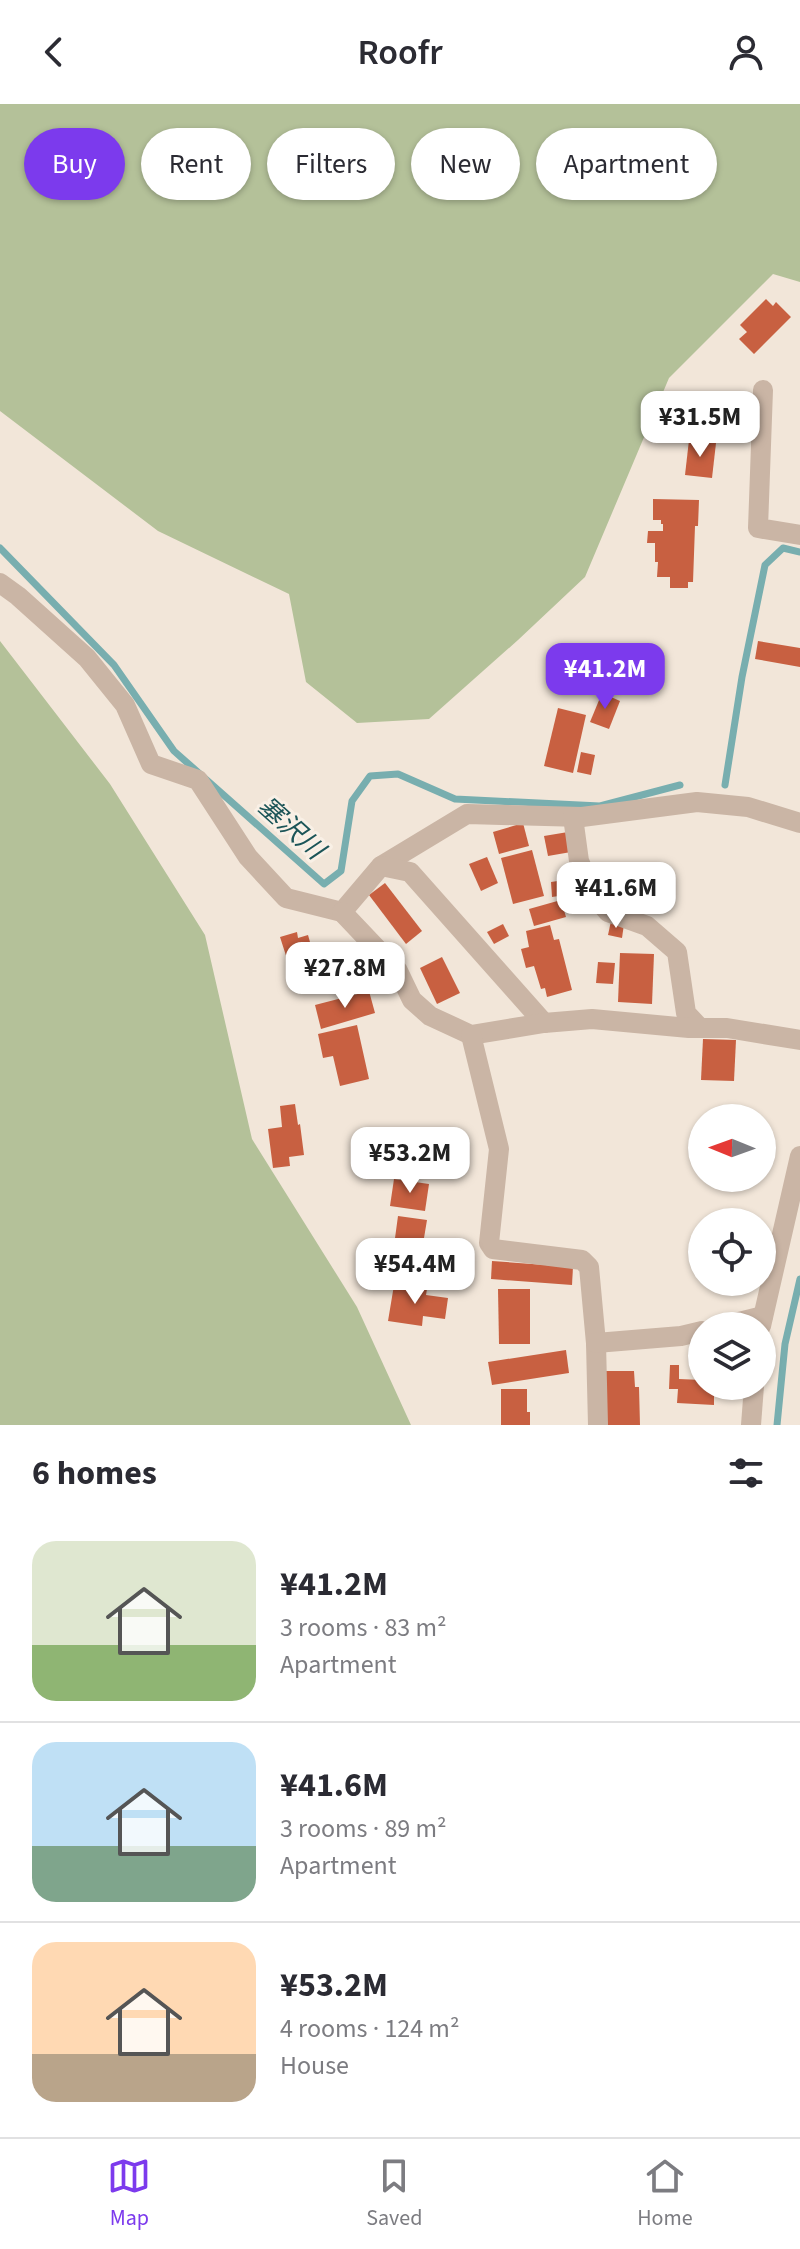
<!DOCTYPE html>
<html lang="en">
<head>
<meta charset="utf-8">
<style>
	:root { --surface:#fff; --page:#f7f7f7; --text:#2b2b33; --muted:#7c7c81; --line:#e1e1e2; --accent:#7c3aed }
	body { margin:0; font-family:"Source Sans 3","Noto Sans JP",sans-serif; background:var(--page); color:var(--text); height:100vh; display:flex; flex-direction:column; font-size:30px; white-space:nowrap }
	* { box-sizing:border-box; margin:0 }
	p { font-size:26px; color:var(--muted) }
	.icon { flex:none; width:44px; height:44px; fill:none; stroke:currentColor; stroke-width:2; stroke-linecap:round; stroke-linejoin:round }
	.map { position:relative; height:1321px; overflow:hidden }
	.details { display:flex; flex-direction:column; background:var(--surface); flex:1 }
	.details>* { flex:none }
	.banner { position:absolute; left:24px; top:24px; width:752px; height:72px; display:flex; gap:16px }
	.needle { width:52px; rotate:271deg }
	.buttons { position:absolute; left:688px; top:1000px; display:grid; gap:16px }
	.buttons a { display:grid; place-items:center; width:88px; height:88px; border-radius:50%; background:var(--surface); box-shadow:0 2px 6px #0004; font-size:40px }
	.price { position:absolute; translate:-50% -68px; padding:0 18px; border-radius:16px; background:#fff; color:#222; font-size:26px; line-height:52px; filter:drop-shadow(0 2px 4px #0008) }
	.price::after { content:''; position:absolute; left:50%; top:48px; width:24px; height:18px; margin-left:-12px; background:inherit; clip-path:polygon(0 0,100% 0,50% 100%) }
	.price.active { background:var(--accent); color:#fff }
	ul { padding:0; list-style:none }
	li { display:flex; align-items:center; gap:24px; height:200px; padding:0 32px }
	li+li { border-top:2px solid var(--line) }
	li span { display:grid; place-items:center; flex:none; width:224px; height:160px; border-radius:24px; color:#555 }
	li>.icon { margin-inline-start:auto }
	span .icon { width:96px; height:96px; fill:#fffc; stroke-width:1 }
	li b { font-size:34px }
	h2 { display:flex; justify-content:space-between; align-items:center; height:96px; padding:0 32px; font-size:34px }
	.chip { padding:0 28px; border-radius:36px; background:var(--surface); box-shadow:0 2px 6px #0004; font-size:28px; line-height:72px }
	.chip.active { background:var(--accent); color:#fff }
	header { display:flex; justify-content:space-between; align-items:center; height:104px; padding:0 32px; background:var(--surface); font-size:36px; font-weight:600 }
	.tab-bar { display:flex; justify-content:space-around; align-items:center; height:112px; border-top:2px solid var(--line); background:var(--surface); font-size:22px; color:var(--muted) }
	.tab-bar a { display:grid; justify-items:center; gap:4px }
	.tab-bar .active { color:var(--accent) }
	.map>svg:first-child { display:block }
	.green { fill:#b4c199 }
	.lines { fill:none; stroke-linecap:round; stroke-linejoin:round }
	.stream { stroke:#78aeaf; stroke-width:7 }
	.building { fill:#c86041 }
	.street { stroke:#cab5a5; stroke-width:20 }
	.labels { text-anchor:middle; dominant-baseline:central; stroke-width:6; stroke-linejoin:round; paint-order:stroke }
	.water-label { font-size:26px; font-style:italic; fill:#1c5558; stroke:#f9f0e6 }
</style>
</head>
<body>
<header><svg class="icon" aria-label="back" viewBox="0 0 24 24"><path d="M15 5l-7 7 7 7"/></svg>Roofr<svg class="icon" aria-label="person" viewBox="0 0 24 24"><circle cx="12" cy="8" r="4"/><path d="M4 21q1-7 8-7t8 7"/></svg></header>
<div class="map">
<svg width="800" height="1321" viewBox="0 0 800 1321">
	<rect width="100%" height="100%" fill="#f2e6d9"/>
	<!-- green -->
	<g class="green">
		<polygon points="0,0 800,0 800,178 773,170 669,274 585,473 518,536 429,615 357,619 306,578 289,490 158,427 0,307"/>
		<polygon points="0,537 110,680 205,831 252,1035 357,1203 411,1321 0,1321"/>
	</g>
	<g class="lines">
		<!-- stream -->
		<g class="stream">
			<polyline points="0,444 114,561 174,647 324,780 341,767 352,697 370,672 398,670 455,695 600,702 680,681"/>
			<polyline points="725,681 742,573 765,461 783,444 800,448"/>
			<polyline points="777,1321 785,1240 800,1175"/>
		</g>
	</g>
	<!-- building -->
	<g class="building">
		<polygon points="766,195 773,202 776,198 791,213 754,250 739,235 747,228 740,221"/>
		<polygon points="689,336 716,339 712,374 685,371"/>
		<polygon points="653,395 699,396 698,422 695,422 693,478 688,478 688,484 670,484 670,473 657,473 658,458 655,458 655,439 647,439 648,427 663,427 663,420 661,420 661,416 653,416"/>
		<polygon points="758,537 800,544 800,563 755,555"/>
		<polygon points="602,589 620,597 609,625 590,618"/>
		<polygon points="558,604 586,611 573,669 544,662"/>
		<polygon points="581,648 595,651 591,671 577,668"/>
		<polygon points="523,719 529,742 499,750 493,728"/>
		<polygon points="568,728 571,748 548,752 544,732"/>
		<polygon points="532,746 544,792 513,800 501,754"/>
		<polygon points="487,753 498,779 481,787 469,760"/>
		<polygon points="571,775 572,790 552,793 551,778"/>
		<polygon points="385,779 422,827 406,840 369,791"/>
		<polygon points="561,796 566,813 534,822 529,805"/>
		<polygon points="611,817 624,820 622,834 608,831"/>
		<polygon points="503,820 509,832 494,840 487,828"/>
		<polygon points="550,821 554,836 559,835 572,886 547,893 545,884 541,885 534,862 526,864 521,845 529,843 526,827"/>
		<polygon points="297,828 298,834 308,831 317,863 325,860 331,881 301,890 293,860 289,861 280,833"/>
		<polygon points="620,849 654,850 652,900 618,898"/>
		<polygon points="442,853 460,889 437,900 420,864"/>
		<polygon points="598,858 615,859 613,880 596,879"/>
		<polygon points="369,887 375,909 321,925 315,901"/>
		<polygon points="357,921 369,975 340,982 333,952 323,954 318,930"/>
		<polygon points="703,935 736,936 734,977 701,976"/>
		<polygon points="295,1000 298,1021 300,1020 304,1051 289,1053 290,1062 273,1064 268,1025 282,1023 280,1002"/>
		<polygon points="394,1075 429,1080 425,1107 390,1102"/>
		<polygon points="398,1112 427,1116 424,1134 429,1134 423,1175 390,1171"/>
		<polygon points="451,1144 466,1148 458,1183 442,1179"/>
		<polygon points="492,1157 573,1163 572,1181 491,1175"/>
		<polygon points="394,1181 427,1185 426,1191 448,1194 445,1215 423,1212 422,1222 388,1217"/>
		<polygon points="498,1185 530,1185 530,1240 499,1240"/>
		<polygon points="566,1246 569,1269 492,1281 488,1258"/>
		<polygon points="670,1261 679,1261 679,1275 702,1276 702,1282 714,1282 714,1301 677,1299 678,1285 669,1285"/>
		<polygon points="603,1267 634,1267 635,1283 639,1283 640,1321 605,1321"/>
		<polygon points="501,1285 527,1285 527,1308 530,1308 530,1321 501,1321"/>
	</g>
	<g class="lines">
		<!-- street -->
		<g class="street">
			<polyline points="763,286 758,424 800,431"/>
			<polyline points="0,479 18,492 87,554 125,601 151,660 198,676 248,753 286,794 342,808 381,762 467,710 582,713 697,698 748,703 800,719"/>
			<polyline points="573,713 579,757 594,792 608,808 647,822 677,848 686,909 700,924"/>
			<polyline points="381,762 410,768 544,919"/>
			<polyline points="342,808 398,867 412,896 430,912 471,931 544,919 592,915 689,924 727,924 800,936"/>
			<polyline points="471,931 499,1045 489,1139 493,1145 582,1156 589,1163 596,1239 598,1321"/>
			<polyline points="723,1222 763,1212"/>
			<polyline points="761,1222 800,1052"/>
			<polyline points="596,1239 681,1232 702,1227"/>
			<polyline points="751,1321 754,1282"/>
		</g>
	</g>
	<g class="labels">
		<!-- water labels -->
		<g class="water-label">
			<text transform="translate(291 724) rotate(42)">塞沢川</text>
		</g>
	</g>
</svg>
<div class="buttons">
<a><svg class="needle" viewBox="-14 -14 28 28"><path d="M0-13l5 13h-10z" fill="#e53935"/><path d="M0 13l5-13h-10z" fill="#7c7c81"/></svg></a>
<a><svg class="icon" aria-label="locate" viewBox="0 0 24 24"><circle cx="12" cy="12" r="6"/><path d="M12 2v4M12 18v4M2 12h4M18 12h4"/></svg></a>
<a><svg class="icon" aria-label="layers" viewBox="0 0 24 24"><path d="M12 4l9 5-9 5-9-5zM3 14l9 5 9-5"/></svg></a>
</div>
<b class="price" style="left:700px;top:355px">¥31.5M</b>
<b class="price active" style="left:605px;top:607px">¥41.2M</b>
<b class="price" style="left:616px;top:826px">¥41.6M</b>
<b class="price" style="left:345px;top:906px">¥27.8M</b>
<b class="price" style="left:410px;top:1091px">¥53.2M</b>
<b class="price" style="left:415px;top:1202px">¥54.4M</b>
<div class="banner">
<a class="chip active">Buy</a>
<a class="chip">Rent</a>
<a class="chip">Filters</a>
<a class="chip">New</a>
<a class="chip">Apartment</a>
</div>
</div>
<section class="details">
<h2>6 homes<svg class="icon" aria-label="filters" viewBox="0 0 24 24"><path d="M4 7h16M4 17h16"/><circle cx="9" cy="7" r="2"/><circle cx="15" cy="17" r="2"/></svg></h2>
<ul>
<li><span style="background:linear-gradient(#dfe7d0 65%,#8fb573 0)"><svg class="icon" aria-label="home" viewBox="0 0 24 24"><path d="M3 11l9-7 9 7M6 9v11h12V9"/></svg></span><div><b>¥41.2M</b><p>3 rooms · 83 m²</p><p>Apartment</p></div></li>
<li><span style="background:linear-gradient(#bfe0f5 65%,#7fa58c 0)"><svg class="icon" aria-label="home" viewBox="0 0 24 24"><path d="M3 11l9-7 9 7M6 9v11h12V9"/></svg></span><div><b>¥41.6M</b><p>3 rooms · 89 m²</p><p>Apartment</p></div></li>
<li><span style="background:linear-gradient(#ffd9b3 70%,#b9a48a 0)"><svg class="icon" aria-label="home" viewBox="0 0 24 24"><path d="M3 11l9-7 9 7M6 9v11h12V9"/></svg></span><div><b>¥53.2M</b><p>4 rooms · 124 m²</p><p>House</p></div></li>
</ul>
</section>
<nav class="tab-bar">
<a class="active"><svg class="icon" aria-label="map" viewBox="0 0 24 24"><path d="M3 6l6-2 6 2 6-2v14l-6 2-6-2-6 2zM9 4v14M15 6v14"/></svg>Map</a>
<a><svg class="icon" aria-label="saved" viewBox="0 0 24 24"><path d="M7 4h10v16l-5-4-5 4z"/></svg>Saved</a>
<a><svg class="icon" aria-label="home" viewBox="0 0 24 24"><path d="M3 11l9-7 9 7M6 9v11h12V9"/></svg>Home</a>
</nav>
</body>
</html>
